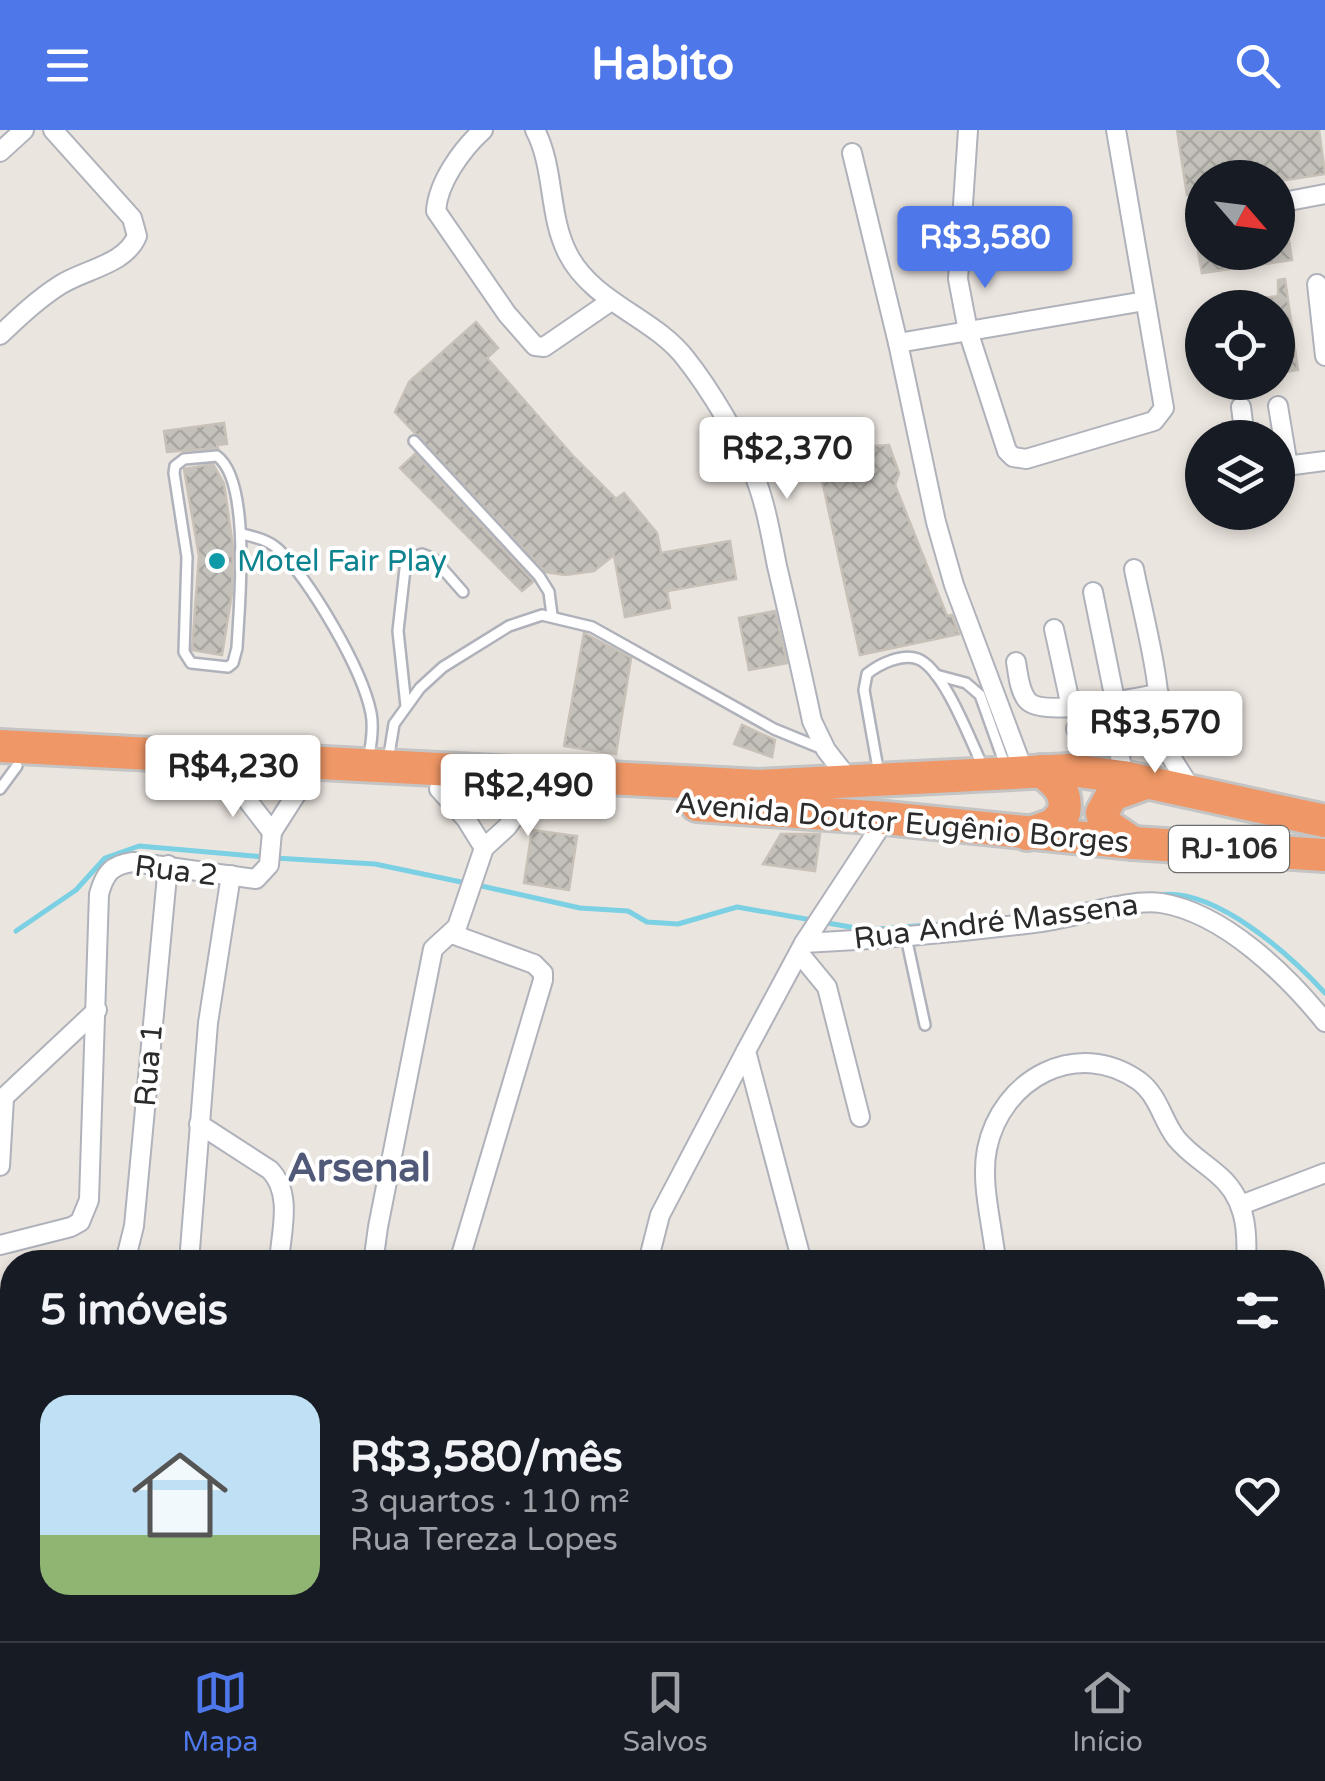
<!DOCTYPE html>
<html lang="pt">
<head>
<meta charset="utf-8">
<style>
	:root { --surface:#171b24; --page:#20242c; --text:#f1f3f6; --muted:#9ea1a6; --line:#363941; --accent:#4e77e9 }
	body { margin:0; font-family:"Varela Round",sans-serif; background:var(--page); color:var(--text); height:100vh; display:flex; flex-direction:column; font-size:38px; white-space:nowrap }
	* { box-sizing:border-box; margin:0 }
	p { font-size:32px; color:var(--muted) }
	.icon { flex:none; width:55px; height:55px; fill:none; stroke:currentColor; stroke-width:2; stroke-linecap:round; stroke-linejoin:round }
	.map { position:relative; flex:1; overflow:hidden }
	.drawer { position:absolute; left:0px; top:1120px; width:1325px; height:392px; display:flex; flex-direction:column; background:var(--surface); border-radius:40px 40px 0 0; box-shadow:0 5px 15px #0003 }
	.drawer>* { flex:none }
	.needle { width:65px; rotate:118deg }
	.buttons { position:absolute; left:1185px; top:30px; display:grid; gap:20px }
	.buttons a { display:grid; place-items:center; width:110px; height:110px; border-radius:50%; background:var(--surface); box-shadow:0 5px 15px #0003; font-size:50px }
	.price { position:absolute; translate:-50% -85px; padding:0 22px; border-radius:10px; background:#fff; color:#222; font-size:32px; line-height:65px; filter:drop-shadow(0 2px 5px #0008) }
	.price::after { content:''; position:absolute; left:50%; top:60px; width:30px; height:22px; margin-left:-15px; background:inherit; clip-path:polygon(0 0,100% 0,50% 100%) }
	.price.active { background:var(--accent); color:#fff }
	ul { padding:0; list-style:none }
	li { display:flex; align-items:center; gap:30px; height:250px; padding:0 40px }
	li span { display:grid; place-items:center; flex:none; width:280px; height:200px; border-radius:30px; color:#555 }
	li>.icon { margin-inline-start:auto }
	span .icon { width:120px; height:120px; fill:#fffc; stroke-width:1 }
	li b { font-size:42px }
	h2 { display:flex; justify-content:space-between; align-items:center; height:120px; padding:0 40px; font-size:42px }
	header { display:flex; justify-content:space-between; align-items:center; height:130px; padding:0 40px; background:var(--accent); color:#fff; font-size:45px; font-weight:700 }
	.menu { display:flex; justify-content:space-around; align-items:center; height:140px; border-top:2px solid var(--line); background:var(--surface); font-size:28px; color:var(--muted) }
	.menu a { display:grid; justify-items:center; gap:5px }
	.menu .active { color:var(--accent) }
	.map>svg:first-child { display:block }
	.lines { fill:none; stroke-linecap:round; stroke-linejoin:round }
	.stream { stroke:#7cd0e3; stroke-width:5 }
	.building { fill:url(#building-cross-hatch); stroke:#c7c1b8; stroke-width:2.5 }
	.lane-casing { stroke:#afb2ba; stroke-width:14 }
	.street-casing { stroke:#afb2ba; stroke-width:22 }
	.highway-casing { stroke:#c4c4c4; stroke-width:38 }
	.lane { stroke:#fff; stroke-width:9 }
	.street { stroke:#fff; stroke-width:18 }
	.highway { stroke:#ef9766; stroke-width:32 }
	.culture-dot { fill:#0f9aa8; stroke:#fff; stroke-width:4 }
	.labels { text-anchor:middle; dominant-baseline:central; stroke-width:8; stroke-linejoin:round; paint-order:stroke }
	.shield { fill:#fff; stroke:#6b6b6b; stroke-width:2.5 }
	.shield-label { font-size:28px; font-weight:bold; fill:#2b2b2b }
	.culture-label { font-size:30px; fill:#0d838f; stroke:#fff; text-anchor:start }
	.street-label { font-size:30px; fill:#2b2b2b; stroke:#fff }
	.district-label { font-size:40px; font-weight:bold; fill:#505a78; stroke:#fff }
</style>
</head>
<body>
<header><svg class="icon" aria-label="menu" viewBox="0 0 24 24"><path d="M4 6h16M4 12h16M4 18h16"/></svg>Habito<svg class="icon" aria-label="search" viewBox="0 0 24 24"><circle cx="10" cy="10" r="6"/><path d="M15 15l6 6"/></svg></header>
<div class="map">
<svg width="1325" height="1511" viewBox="0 0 1325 1511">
	<defs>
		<pattern id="building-cross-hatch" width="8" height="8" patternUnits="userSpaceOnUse" patternTransform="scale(2.5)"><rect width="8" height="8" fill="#c4c0ba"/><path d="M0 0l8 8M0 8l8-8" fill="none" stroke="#a9a5a0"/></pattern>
	</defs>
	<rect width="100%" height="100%" fill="#ebe5df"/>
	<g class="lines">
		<!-- stream -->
		<g class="stream">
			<polyline points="275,728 375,734 466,753"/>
			<polyline points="477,755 580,778 628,781 647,792 678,794 737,777 812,790"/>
			<path d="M1159 765C1215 757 1289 824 1325 863"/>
			<polyline points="822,792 867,800 990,790"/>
			<polyline points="16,801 76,760 105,728 139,716 264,727"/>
		</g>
	</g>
	<!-- building -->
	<g class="building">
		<polygon points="1177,0 1319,0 1325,44 1286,50 1202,48 1202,54 1199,55 1200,63 1187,65"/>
		<polygon points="1285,84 1292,130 1202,143 1198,122 1278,122 1278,85"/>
		<polygon points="1285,149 1298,240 1278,243 1278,178 1251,178 1250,170 1278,166 1278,150"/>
		<polygon points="476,192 498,218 487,228 573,326 616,369 624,363 657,403 661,423 730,411 736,449 667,461 670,478 625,487 614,425 594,441 565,445 546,442 395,282 409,252"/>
		<polygon points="224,293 227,314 217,315 218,318 167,322 164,301"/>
		<polygon points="870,298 873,316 889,315 899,343 895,355 947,486 952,485 959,504 860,525 813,309"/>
		<polygon points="415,324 533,451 533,452 522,461 400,338"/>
		<polygon points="213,334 224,354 233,417 232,463 222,525 192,520 199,426 184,339"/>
		<polygon points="775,481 787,533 749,540 739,488"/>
		<polygon points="584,503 631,528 616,624 564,616"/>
		<polygon points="742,595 775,610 772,627 734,614"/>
		<polygon points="532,700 577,706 569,760 524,753"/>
		<polygon points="781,704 820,704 815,741 763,734"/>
	</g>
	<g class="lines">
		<defs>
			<g id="lane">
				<polyline points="414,311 539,446 549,462 552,485"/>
				<path d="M217 326C252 352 239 477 237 518L233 533 228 537 191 533 184 522 187 427 174 343 175 336 184 329Z"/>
				<path d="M242 404C255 407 268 410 278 419 311 452 362 538 371 583 374 598 371 616 368 630"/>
				<polyline points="936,545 966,553 980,565 1005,635"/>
				<polyline points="406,576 398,501 406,430 422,424 434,429 463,462"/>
				<polyline points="388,631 394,594 420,558 443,537 509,496 542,485 592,497 774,599 823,619"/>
				<path d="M879 644 864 560 867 544C879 534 902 523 918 529 944 539 971 612 983 637"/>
				<polyline points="0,659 17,636"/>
				<polyline points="906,807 925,895"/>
			</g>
			<g id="street">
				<path d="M483 0C462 19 438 52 436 81L507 184 535 216 544 217 611 171"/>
				<path d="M535 0C555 38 548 86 568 124 593 173 654 187 686 229 709 258 742 312 755 347 766 375 771 406 777 436 789 487 801 539 812 591L826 620 851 652"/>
				<polyline points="968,0 958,149 968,201 1007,321 1013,327 1026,329 1154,291 1164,278 1116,0"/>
				<polyline points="0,22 24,0"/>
				<polyline points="852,23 898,213 936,392 954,455 1024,642"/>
				<polyline points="1278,73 1325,64"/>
				<polyline points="1317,154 1325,226"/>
				<path d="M0 205C19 187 38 169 60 155 85 139 125 135 137 106L132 88 53 0"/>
				<polyline points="898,213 1145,171"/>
				<polyline points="1278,276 1288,336"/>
				<polyline points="1241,277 1245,308"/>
				<polyline points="1278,337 1325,331"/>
				<polyline points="1093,462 1115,570"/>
				<polyline points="1054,499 1071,577"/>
				<path d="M1016 532C1018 543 1019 560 1027 570 1042 589 1134 567 1159 564"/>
				<polyline points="1107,572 1116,598 1123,647"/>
				<path d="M1076 599 1116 598 1156 603C1169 578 1140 472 1134 439"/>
				<polyline points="1156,603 1193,662"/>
				<polyline points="231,649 272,702"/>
				<polyline points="439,659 466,689 484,718"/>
				<polyline points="452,804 534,834 543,843 543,850 459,1132"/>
				<path d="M804 813C883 809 963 802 1041 792 1074 788 1130 768 1161 773 1224 783 1287 845 1325 892"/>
				<polyline points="799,823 827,857 860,987"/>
				<polyline points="0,971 97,880"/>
				<path d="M199 994 270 1040C293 1064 281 1102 279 1132"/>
				<polyline points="0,1036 4,968"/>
				<polyline points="1241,1075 1325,1043"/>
				<path d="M0 1115 71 1097 80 1092 89 1070 99 764C105 743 111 735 133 732L256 749 269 735 272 702 304 652"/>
				<polyline points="121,1132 127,1124 134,1096 168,735"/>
				<polyline points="189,1132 208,893 231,745"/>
				<polyline points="376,1132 374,1126 378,1097 433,819 457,797 484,718 507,697 531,664"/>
				<polyline points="648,1132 660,1085 746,921"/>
				<polyline points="802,1132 746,921 804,813 886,688"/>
				<path d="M996 1132C993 1097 980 1054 987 1019 1001 949 1077 907 1139 951 1159 966 1162 990 1176 1008 1188 1023 1202 1031 1216 1043 1245 1066 1248 1098 1246 1132"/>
				<polyline points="0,1175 12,1172"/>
				<polyline points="1312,1215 1325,1210"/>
				<polyline points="0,1239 12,1234"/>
				<polyline points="1312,1388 1325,1383"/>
				<polyline points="0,1416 12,1457"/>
				<polyline points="222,1500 224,1511"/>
				<polyline points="472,1500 478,1511"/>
				<polyline points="778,1500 783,1511"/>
				<polyline points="870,1500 871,1511"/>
				<polyline points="111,1511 150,1500"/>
				<polyline points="631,1511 631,1500"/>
				<polyline points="990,1511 996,1500"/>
			</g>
			<g id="highway">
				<polyline points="0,616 759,656 1070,640 1123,647 1325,691"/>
				<polyline points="697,675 886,688 1133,713 1325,725"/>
				<path d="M1027 704 1053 695 1064 683C1068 662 1057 653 1041 641"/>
				<polyline points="1133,713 1105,694 1102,683 1112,665 1146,653"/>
			</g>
		</defs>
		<!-- lane casing -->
		<use href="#lane" class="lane-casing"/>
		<!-- street casing -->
		<use href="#street" class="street-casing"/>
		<!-- highway casing -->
		<use href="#highway" class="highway-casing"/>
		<!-- lane -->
		<use href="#lane" class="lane"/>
		<!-- street -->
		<use href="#street" class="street"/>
		<!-- highway -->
		<use href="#highway" class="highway"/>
	</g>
	<!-- markers -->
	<circle class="culture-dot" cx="217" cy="431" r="10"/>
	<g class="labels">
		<!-- shield labels -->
		<rect class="shield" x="1169" y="696" width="120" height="46" rx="8"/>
		<g class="shield-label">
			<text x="1229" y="719">RJ-106</text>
		</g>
		<!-- culture labels -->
		<g class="culture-label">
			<text x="237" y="431">Motel Fair Play</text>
		</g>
		<!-- street labels -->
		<g class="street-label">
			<text transform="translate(902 693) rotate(5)">Avenida Doutor Eugênio Borges</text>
			<text transform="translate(176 741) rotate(7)">Rua 2</text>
			<text transform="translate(996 792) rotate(-7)">Rua André Massena</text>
			<text transform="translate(149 935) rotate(-85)">Rua 1</text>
		</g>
		<!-- district labels -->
		<g class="district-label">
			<text x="359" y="1038">Arsenal</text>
		</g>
	</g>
</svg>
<div class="buttons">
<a><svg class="needle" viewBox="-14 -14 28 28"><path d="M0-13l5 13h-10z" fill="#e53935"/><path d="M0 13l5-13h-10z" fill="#9ea1a6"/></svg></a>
<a><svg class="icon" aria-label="locate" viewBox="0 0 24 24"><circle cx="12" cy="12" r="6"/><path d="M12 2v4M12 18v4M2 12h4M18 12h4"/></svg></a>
<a><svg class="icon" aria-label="layers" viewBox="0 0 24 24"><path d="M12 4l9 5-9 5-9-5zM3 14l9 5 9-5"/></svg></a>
</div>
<b class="price active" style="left:985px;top:161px">R$3,580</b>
<b class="price" style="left:787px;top:372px">R$2,370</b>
<b class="price" style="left:1155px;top:646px">R$3,570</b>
<b class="price" style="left:233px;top:690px">R$4,230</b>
<b class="price" style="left:528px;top:709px">R$2,490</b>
<section class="drawer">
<h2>5 imóveis<svg class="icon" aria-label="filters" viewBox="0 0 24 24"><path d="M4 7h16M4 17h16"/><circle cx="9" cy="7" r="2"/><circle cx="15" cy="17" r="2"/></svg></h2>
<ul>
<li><span style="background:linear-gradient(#bfe0f5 70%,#8fb573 0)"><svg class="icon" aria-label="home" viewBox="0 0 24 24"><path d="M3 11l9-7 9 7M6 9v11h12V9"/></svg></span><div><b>R$3,580/mês</b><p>3 quartos · 110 m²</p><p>Rua Tereza Lopes</p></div><svg class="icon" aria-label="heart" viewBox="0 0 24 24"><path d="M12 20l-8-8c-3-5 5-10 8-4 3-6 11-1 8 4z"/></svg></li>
</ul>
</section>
</div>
<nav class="menu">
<a class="active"><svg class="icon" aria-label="map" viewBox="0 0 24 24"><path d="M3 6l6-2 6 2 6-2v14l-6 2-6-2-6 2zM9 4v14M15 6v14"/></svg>Mapa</a>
<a><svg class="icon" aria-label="saved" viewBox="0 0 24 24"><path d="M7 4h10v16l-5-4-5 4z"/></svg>Salvos</a>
<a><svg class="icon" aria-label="home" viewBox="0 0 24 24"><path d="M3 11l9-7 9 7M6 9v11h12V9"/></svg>Início</a>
</nav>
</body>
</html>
